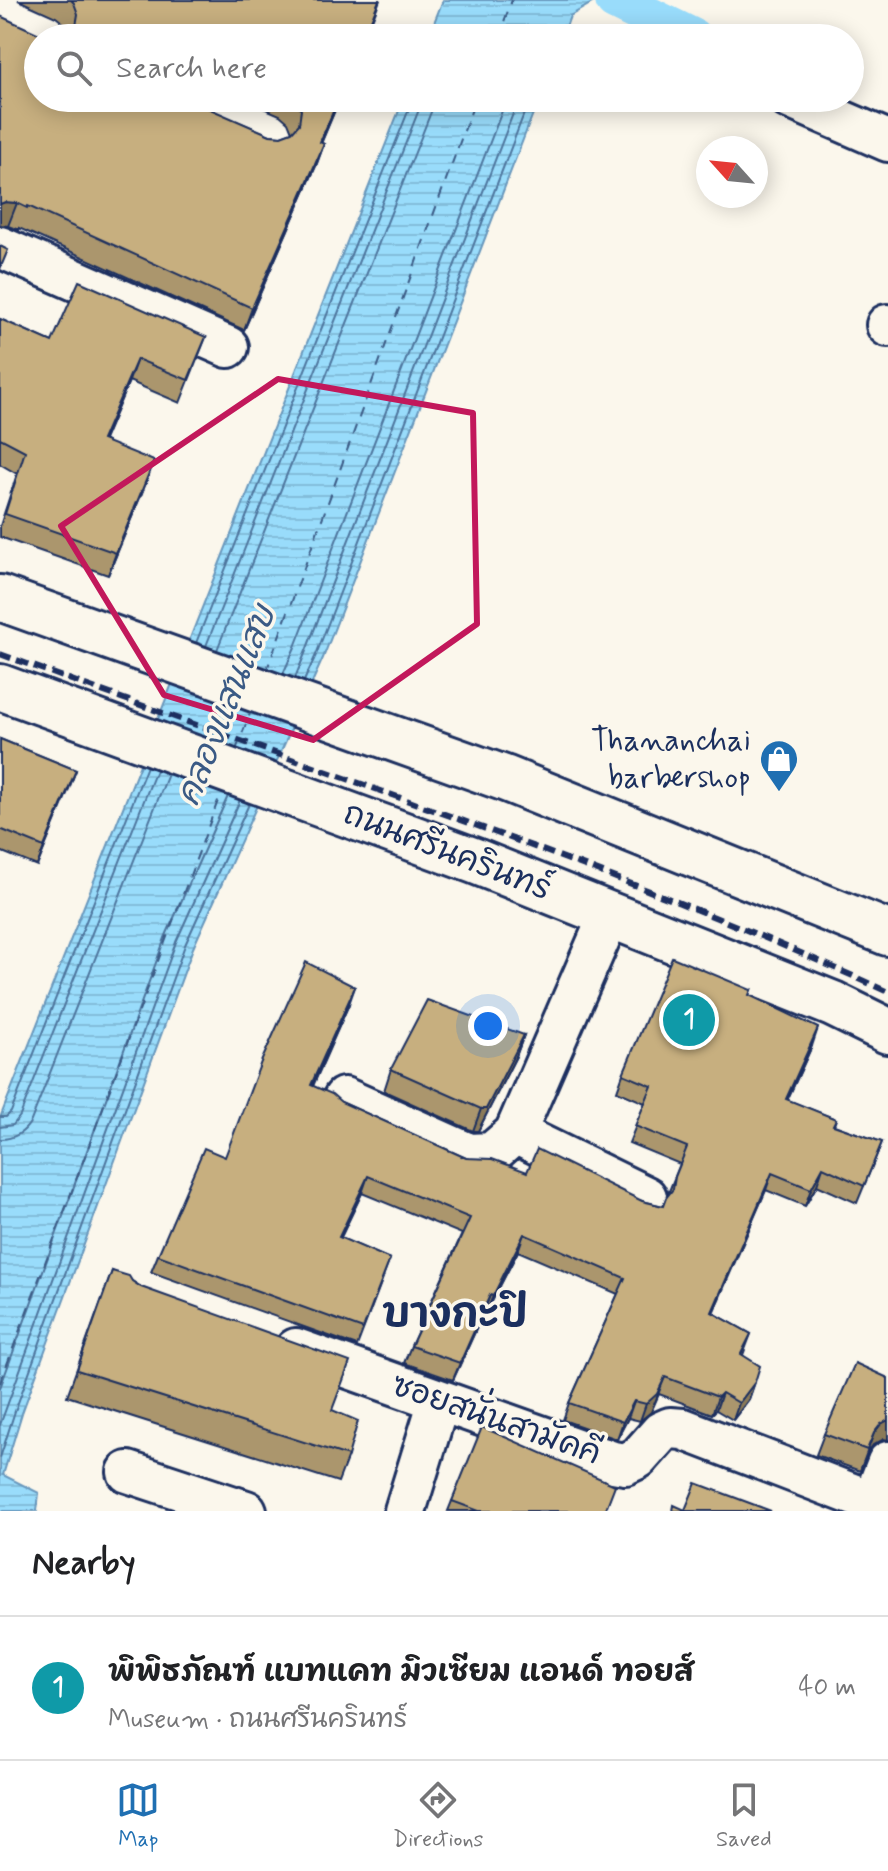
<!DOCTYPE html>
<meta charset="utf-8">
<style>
body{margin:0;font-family:Mynerve,"Playpen Sans Thai",sans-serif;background:#f2f2f2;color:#202124}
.compass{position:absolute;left:696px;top:136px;width:72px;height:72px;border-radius:50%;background:#fff;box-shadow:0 4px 20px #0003;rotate:297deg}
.you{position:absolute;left:488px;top:1026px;width:28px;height:28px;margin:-20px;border:6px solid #fff;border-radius:50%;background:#1a73e8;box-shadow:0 0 0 12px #1a73e833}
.badge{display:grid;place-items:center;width:52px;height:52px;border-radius:50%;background:#1f6fb2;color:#fff;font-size:26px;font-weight:700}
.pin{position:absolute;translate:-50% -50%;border:4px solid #fff;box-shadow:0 2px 8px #0006}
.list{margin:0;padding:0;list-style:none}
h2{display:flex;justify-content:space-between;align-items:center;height:104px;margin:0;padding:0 32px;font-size:34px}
h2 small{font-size:26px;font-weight:400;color:#757577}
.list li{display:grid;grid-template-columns:52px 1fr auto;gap:24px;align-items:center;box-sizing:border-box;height:144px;padding:0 32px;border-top:2px solid #e0e0e0}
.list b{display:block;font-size:30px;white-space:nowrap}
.list p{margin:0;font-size:26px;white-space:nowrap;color:#757577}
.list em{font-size:26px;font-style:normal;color:#757577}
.icon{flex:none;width:44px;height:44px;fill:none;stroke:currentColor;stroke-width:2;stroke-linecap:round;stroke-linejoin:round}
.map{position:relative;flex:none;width:888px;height:1511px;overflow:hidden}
.search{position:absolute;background:#fff;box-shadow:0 4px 20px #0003;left:24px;right:24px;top:24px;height:88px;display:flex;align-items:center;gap:20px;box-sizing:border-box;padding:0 28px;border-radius:44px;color:#757577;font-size:30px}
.sheet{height:248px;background:#fff}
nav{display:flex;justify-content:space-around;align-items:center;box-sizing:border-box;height:112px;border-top:2px solid #e0e0e0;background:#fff;font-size:22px;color:#757577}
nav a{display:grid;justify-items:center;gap:4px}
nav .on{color:#1f6fb2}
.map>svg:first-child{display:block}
</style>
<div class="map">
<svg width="888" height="1511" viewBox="0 0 888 1511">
<defs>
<pattern id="water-rules" width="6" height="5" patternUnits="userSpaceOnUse" patternTransform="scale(2)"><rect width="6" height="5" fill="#99dcfb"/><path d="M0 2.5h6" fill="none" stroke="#83bdda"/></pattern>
</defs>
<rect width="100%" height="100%" fill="#fbf7ec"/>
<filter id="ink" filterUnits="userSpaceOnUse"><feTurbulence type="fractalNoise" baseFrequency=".0125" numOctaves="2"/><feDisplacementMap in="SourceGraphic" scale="16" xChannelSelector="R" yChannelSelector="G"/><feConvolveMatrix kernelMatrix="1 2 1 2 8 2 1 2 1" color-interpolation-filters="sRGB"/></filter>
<g filter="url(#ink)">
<g fill="url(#water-rules)" stroke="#6797bc" stroke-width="2">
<polygon points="443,0 597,0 570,16 562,38 428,38"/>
<polygon points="404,98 539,98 323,658 193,948 22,1413 3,1475 39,1493 37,1511 0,1511 0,1118"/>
</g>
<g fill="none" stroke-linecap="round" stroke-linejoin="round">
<g stroke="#4d749d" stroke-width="2">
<polyline points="196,643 411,104 411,98"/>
<polyline points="206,646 420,107 421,98"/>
<polyline points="217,650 431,112 433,98"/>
<polyline points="283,674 295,647 507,98"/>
<polyline points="295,678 306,651 519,98"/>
<polyline points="304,681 316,655 530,98"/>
<polyline points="0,1117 6,1117 11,1112 147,766"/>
<polyline points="0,1127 13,1125 20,1116 156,770"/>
<path d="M0 1139C14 1139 24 1133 31 1121L168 774"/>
<polyline points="0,1388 165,938 228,796"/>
<polyline points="0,1425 176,942 240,800"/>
<polyline points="0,1458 15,1411 185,945 249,804"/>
</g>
<polyline stroke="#99dcfb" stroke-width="40" points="615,0 692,38"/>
<g stroke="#3a5a85" stroke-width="2" stroke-dasharray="10 8" stroke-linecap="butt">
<polyline points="498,38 512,0"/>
<polyline points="266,672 476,98"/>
<polyline points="236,750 251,711"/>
<polyline points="0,1383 222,790"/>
</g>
<g stroke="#1b2f5e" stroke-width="46">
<g id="minor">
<polyline points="789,98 888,141"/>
<polyline points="0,247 228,347"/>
<polyline points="887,325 888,326"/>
<polyline points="344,1098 469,1154 492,1153 515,1133 610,914"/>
<polyline points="515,1133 646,1197"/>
<polyline points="296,1349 613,1462 625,1464 638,1458 661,1432 670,1428 683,1429 888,1508"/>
<polyline points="128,1472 246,1511"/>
<polyline points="872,1503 888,1462"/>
<polyline points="405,1511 439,1401"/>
</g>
</g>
<g stroke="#1b2f5e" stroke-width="50">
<g id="primary">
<polyline points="0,598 504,778 888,933"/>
<polyline points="0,687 475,861 833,1004 888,1031"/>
</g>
</g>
<use href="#minor" stroke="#fbf7ec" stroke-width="40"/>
<use href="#primary" stroke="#fbf7ec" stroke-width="44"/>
<path stroke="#1b2f5e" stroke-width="6" stroke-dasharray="12 6" stroke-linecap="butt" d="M0 654C123 699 247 743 370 787 545 850 719 914 888 992"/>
</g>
<g fill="#ab966d" stroke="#1b2f5e" stroke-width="2">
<polygon points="18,0 380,0 365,38 58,38 69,34 66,25 56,17"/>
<polygon points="0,16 38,38 270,135 281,136 292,132 288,122 280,115 240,98 340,98 321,143 324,144 316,166 244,330 19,228 19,230 8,226 0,225"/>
<polygon points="0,319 52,342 206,337 180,403 129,381 104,440 146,483 108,575 0,537 0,526 17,474 0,464"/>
<polygon points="0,739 76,770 37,866 0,851"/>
<polygon points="751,990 749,995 812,1046 787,1100 836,1119 834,1125 882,1142 857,1203 817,1185 805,1206 766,1190 713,1313 751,1334 743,1355 755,1382 749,1399 733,1420 716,1410 712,1414 659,1394 651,1412 640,1421 628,1418 617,1439 563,1420 569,1403 618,1294 518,1251 486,1313 484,1312 453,1380 404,1363 411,1346 462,1234 362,1193 340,1238 390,1259 357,1346 151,1272 158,1255 225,1157 349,1004 313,1086 341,1102 466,1158 663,1206 680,1164 629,1143 645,1103 617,1091 623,1074"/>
<polygon points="524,1035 516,1056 478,1131 473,1131 384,1091 391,1069"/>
<polygon points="112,1271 132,1281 332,1410 348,1456 338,1482 67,1396"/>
<polygon points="824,1434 884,1439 873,1445 867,1454 860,1471 816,1455"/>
<polygon points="452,1501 605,1511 448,1511"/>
</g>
<g fill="#8b7a59" stroke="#1b2f5e" stroke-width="2">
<polygon points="339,98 340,98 312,165 320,142"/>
<polygon points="324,144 316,166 244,330 252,308"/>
<polygon points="5,202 17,203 8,226 0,225 0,204"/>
<polygon points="137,359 129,381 94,462 102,440"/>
<polygon points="154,461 146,483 108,575 116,553"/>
<polygon points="76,770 69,789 37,866 44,847"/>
<polygon points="355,987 349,1004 305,1102 311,1085"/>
<polygon points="818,1028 812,1046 780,1116 786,1099"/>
<polygon points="524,1035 516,1056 478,1131 473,1131 481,1109"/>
<polygon points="823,1167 817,1185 805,1206 811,1189"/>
<polygon points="772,1173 766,1190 705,1329 712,1312"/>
<polygon points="368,1176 362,1193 333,1254 339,1237"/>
<polygon points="524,1234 518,1251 486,1313 493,1296"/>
<polygon points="490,1295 484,1312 453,1380 460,1363"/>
<polygon points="665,1377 651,1412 640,1421 646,1404"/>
<polygon points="755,1382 749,1399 733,1420 739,1403"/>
<polygon points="722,1393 716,1410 712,1414 718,1397"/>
<polygon points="634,1401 628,1418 617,1439 623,1422"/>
<polygon points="888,1420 888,1440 884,1439 873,1445 867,1454 860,1471 874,1433 881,1424"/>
</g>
<g fill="#c7af7f" stroke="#1b2f5e" stroke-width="2">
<polygon points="71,0 379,0 364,38 58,38 68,35 76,26 78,14 74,3"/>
<polygon points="0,16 46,37 53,38 38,38 38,98 185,98 270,135 281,136 292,132 299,124 301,110 294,98 339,98 320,142 324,144 252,308 28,206 27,208 17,203 5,202 0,204"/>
<polygon points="0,246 8,250 0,269"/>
<polygon points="79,281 206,337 188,380 137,359 102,440 154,461 116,553 5,514 25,451 0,438 0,319 52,342"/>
<polygon points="0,739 76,770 44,847 0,829"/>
<polygon points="672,957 751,990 749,995 818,1028 786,1099 836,1119 833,1125 882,1142 864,1186 823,1167 811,1189 772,1173 712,1312 751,1334 741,1354 760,1366 755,1382 739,1403 722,1393 718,1397 665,1377 657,1394 646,1404 634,1401 623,1422 569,1403 625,1278 524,1234 493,1296 490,1295 460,1363 411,1346 470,1218 368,1176 339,1237 390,1259 363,1329 158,1255 204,1148 225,1157 261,1062 306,962 355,987 311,1085 332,1094 341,1102 466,1158 492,1159 527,1172 537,1149 642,1201 663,1206 666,1198 673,1189 675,1177 687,1147 635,1126 652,1086 623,1074"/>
<polygon points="427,1000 524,1035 486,1109 481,1109 391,1069"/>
<polygon points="112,1271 129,1276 132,1281 141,1287 350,1362 332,1410 358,1421 348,1456 77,1370"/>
<polygon points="855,1363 888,1378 888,1420 881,1424 874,1433 867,1450 824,1434"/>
<polygon points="482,1427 615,1485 605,1511 479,1511 452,1501"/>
<polygon points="696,1483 771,1511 673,1511 674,1505 685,1510"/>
</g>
</g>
<path fill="none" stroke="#c2185b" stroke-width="6" stroke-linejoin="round" d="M278 379 473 413 477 624 313 740 164 695 61 526Z"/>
<defs>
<g id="shop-pin" transform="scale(2)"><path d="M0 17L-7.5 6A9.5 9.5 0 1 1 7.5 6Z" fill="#1f6fb2" stroke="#fbf7ec"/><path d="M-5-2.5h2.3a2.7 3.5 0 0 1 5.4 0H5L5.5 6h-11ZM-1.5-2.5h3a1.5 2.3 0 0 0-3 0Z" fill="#fff"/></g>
</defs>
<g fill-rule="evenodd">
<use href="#shop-pin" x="779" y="759"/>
</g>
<g text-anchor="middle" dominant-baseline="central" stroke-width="7" stroke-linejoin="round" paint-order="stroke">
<g font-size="32" fill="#1b2f5e" stroke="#fbf7ec" text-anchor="end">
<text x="751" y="741">Thananchai<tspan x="751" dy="37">barbershop</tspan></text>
</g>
<g font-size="32" fill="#1b2f5e" stroke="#fbf7ec">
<text transform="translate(447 852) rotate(21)">ถนนศรีนครินทร์</text>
<text transform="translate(496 1420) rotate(19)">ซอยสนั่นสามัคคี</text>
</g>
<g font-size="34" font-style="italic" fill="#3a5a85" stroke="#fbf7ec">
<text transform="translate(227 706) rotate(-68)">คลองแสนแสบ</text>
</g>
<g font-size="40" font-weight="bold" fill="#1b2f5e" stroke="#fbf7ec">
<text x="455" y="1315">บางกะปิ</text>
</g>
</g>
</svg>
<svg class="compass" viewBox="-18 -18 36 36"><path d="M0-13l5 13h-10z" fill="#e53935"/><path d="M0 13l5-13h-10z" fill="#757577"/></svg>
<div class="you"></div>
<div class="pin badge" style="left:689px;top:1020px;background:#0f9aa8">1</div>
<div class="search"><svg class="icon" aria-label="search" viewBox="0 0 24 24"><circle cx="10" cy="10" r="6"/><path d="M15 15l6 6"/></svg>Search here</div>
</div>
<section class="sheet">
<h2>Nearby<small></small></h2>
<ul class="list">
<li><span class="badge" style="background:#0f9aa8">1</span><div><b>พิพิธภัณฑ์ แบทแคท มิวเซียม แอนด์ ทอยส์</b><p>Museum · ถนนศรีนครินทร์</p></div><em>40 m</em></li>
</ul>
</section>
<nav>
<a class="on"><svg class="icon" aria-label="map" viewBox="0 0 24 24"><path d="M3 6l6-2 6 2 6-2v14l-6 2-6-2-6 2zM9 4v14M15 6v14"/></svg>Map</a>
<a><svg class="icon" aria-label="directions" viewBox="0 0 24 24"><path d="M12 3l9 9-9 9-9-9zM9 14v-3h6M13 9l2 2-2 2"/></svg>Directions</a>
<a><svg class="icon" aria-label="saved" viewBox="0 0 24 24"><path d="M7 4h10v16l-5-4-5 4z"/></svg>Saved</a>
</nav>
